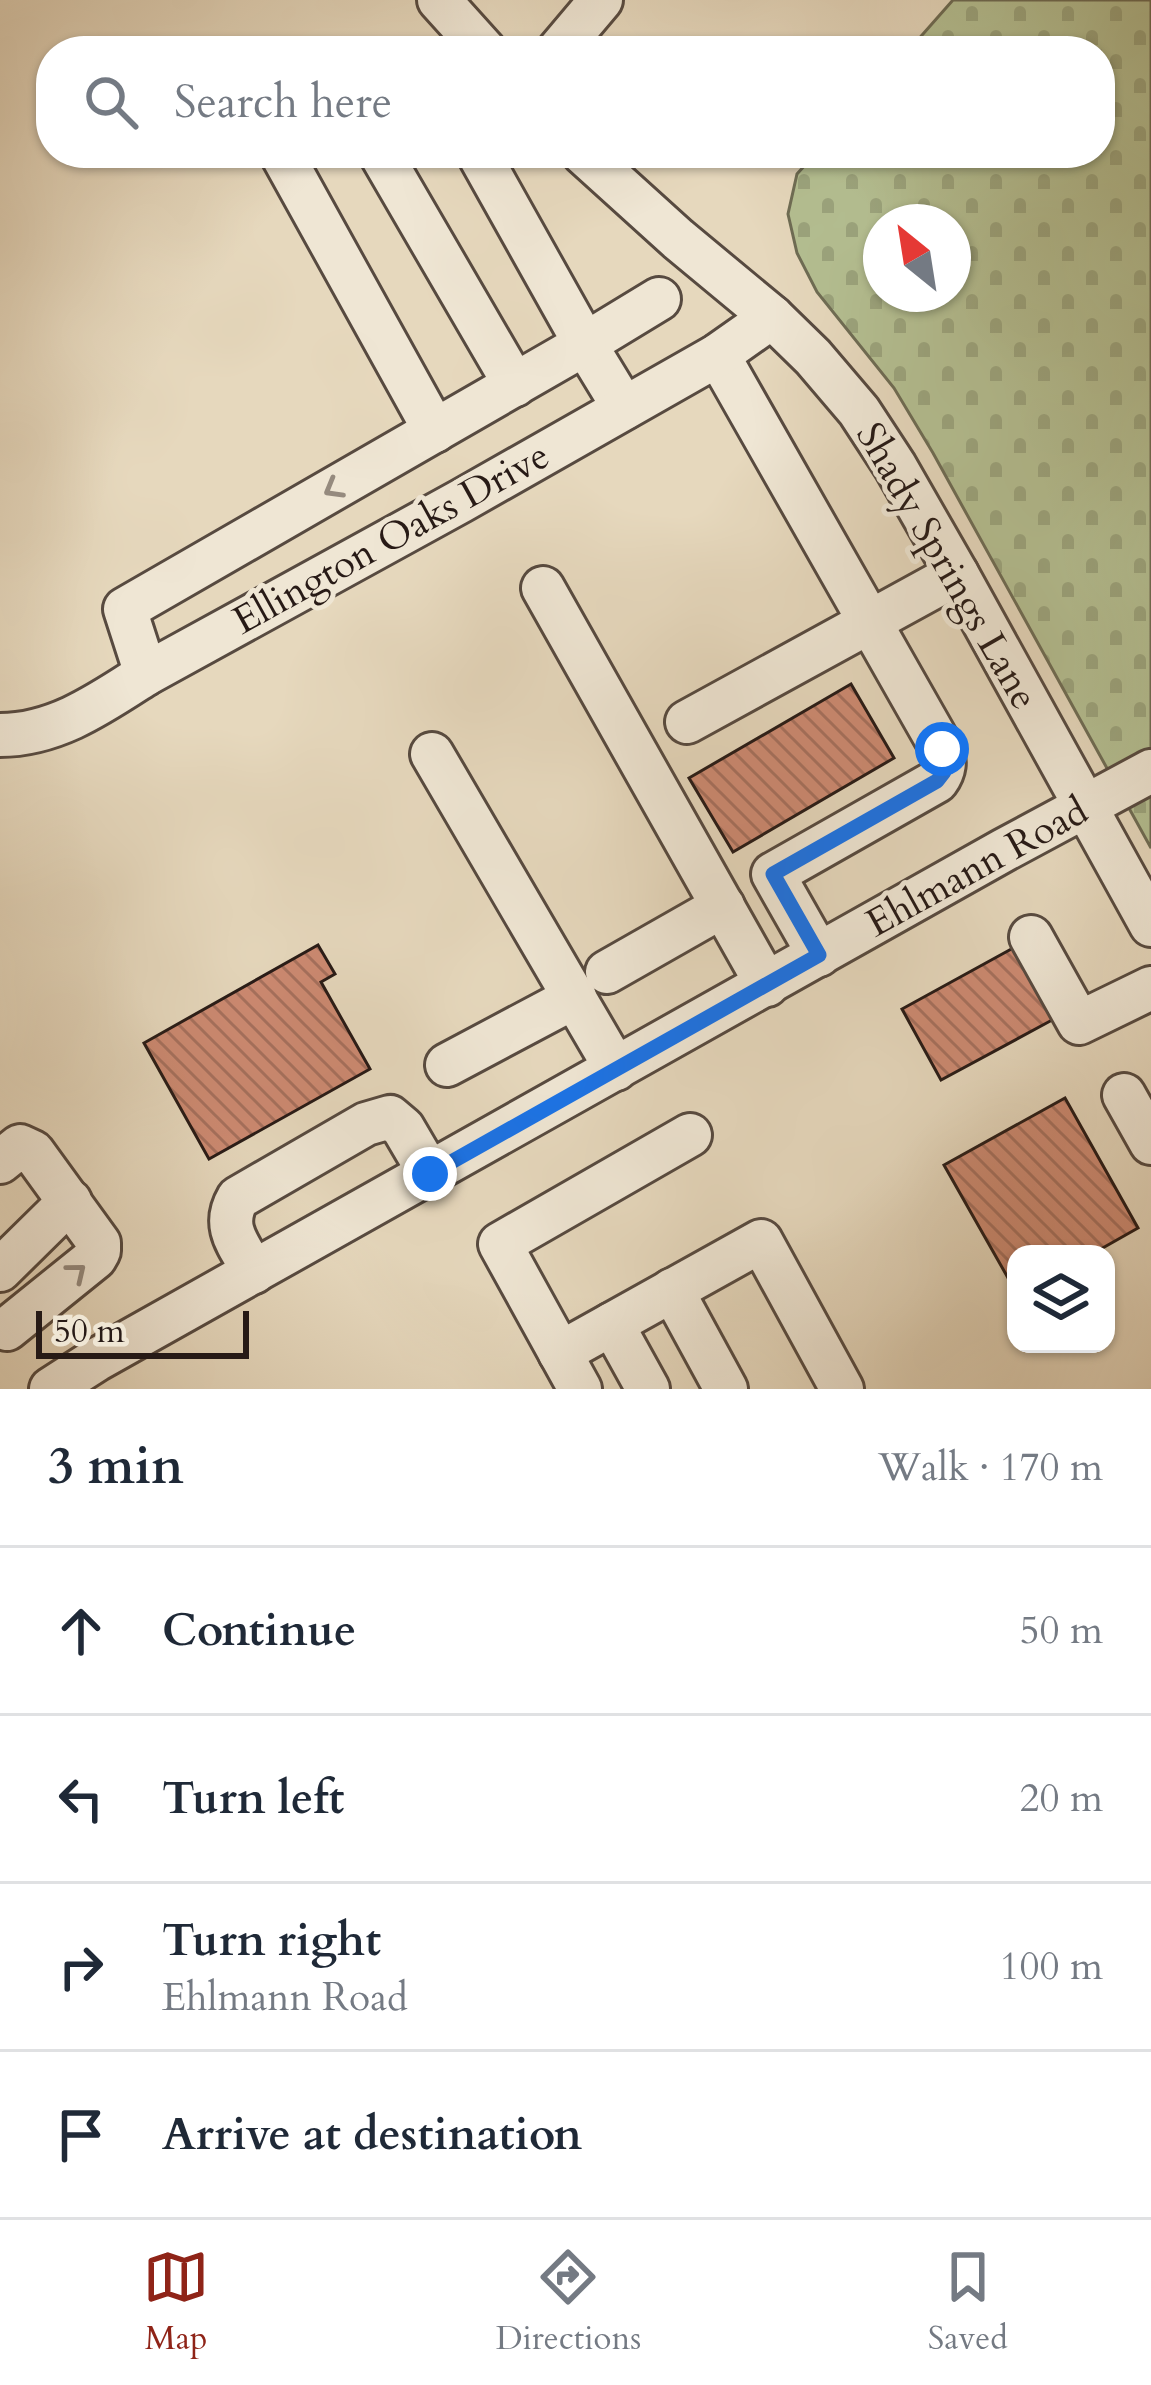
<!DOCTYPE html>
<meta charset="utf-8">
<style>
body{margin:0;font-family:Cardo,serif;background:#f2f2f3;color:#1f2937}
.controls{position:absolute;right:36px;bottom:36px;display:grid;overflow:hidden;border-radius:24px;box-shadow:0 3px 9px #0004}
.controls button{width:108px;height:108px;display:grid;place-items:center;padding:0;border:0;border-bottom:3px solid #e0e1e3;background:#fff;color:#1f2937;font:60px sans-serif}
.compass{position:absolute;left:863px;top:204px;width:108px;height:108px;border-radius:50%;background:#fff;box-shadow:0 3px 9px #0004;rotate:330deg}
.scale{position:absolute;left:36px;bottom:30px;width:213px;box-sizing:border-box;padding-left:12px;border:6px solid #271a16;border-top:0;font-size:33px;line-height:42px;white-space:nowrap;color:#271a16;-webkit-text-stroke:9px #efe6d4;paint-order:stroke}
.stop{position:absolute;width:36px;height:36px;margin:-27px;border:9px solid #1a73e8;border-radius:50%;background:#fff}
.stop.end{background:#1a73e8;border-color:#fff;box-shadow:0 3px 12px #0008}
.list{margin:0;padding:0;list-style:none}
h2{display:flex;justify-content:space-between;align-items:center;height:156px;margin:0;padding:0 48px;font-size:51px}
h2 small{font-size:39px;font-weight:400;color:#747a83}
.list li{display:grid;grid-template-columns:78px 1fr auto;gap:36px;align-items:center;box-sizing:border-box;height:168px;padding:0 48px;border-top:3px solid #e0e1e3}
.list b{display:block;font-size:45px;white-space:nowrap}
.list p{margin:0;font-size:39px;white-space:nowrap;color:#747a83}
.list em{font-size:39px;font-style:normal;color:#747a83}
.icon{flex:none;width:66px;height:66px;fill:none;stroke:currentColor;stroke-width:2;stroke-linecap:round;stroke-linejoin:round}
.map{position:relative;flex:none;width:1151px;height:1389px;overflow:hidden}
.search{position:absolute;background:#fff;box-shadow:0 3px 9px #0004;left:36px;right:36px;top:36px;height:132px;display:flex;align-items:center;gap:30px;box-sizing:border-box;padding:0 42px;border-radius:48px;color:#747a83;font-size:45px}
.sheet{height:828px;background:#fff}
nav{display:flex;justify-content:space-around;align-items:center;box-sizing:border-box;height:168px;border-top:3px solid #e0e1e3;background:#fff;font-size:33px;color:#747a83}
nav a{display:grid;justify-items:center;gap:6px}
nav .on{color:#8f2418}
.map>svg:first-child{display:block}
</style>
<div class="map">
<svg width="1151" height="1389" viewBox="0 0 1151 1389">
<defs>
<pattern id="cemetery-stones" width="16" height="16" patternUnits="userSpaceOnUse" patternTransform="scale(3)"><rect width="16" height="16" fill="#b4bf92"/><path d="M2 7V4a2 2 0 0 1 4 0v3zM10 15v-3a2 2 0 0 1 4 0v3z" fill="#9ba47d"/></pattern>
<pattern id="building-back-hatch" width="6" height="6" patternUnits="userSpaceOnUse" patternTransform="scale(3)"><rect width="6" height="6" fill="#cd8a72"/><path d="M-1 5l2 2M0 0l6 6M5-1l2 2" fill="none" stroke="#a6705d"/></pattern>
</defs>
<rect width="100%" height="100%" fill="#e6d8bd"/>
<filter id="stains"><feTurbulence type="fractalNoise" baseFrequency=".00167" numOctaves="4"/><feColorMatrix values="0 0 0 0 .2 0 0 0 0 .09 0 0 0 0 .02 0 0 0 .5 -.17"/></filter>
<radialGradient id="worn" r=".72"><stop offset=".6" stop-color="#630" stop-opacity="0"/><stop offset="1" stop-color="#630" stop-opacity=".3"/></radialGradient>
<path fill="url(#cemetery-stones)" stroke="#6e6c54" stroke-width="3" fill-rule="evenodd" d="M953 0H1151V848L933 453 894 388 817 292 797 253 788 214 797 174 816 153H1100V51H908ZM881 222H953V294H881Z"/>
<g fill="url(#building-back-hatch)" stroke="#271a16" stroke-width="3">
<polygon points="851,684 894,758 733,852 689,778"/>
<polygon points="318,945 335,974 321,982 370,1069 209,1159 144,1043"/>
<polygon points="1015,947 1054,1019 941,1080 902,1009"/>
<polygon points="1065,1098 1138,1228 1092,1254 1016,1254 1016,1292 944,1165"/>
</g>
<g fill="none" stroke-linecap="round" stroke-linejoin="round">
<g stroke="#574a40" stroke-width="48">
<g id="minor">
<polyline points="439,0 485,51"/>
<polyline points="558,51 601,0"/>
<polyline points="281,153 435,431"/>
<polyline points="380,153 515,385"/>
<polyline points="583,153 678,239 772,317 813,357 859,411 895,466 957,574 1151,925"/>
<path d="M718 355 942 749C945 762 945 770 937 781L773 874 819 955"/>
<polyline points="624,408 585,344 659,299"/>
<polyline points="543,588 767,985"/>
<polyline points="146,674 125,609 585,344 478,153"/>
<polyline points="687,722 957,574"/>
<path d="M0 735C56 735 101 703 146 674L461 501 718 355 772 317"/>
<polyline points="432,754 616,1069"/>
<polyline points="1031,937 1079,1023 1151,988"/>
<polyline points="607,972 723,906"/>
<polyline points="447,1065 575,997"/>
<polyline points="1124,1095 1151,1143"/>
<polyline points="0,1162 20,1146 33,1152 99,1243 99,1251 95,1258 7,1329"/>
<polyline points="0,1270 70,1201"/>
<path d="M254 1272C239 1245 221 1227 238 1198L366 1124 390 1117 403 1128 430 1174"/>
<polyline points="672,1290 726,1389"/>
<polyline points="612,1324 648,1389"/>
<polyline points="560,1353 761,1241 842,1389"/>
<polyline points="51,1389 96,1360 1004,850 1151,771"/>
<polyline points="580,1389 500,1244 690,1135"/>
</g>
</g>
<use href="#minor" stroke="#efe6d4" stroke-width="42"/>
</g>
<defs><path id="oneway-chevron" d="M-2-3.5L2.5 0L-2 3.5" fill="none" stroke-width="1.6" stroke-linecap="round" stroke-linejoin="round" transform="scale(3)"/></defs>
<g stroke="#958a7e">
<use href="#oneway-chevron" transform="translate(333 489) rotate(150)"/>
<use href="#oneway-chevron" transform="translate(77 1272) rotate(-39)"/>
</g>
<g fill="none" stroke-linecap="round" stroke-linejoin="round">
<polyline stroke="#1a73e8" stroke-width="15" points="430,1174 819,955 773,874 937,781 944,772 942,749"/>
</g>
<g text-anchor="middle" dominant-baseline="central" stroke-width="10" stroke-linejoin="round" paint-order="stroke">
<g font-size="39" fill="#271a16" stroke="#efe6d4">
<text transform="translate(391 538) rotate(-29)">Ellington Oaks Drive</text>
<text transform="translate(947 566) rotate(60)">Shady Springs Lane</text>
<text transform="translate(977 867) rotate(-29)">Ehlmann Road</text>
</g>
</g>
<rect width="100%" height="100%" filter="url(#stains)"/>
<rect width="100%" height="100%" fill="url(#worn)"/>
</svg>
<div class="controls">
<button><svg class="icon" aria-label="layers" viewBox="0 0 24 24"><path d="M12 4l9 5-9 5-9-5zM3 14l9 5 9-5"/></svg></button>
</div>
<svg class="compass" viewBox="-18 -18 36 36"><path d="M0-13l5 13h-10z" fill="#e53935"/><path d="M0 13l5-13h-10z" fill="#747a83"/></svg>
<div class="scale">50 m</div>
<div class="stop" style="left:942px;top:749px"></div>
<div class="stop end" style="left:430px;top:1174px"></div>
<div class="search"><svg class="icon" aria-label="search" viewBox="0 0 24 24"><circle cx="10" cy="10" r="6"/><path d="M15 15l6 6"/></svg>Search here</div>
</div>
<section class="sheet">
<h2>3 min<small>Walk · 170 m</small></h2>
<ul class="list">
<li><svg class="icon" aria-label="ahead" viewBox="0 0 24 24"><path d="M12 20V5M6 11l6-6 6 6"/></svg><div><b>Continue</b></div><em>50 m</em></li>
<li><svg class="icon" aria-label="left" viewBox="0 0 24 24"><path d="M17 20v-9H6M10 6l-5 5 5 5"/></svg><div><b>Turn left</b></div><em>20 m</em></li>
<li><svg class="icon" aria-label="right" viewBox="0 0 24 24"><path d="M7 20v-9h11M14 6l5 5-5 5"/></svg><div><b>Turn right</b><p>Ehlmann Road</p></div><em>100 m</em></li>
<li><svg class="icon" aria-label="arrive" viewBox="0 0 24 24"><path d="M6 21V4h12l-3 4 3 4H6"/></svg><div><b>Arrive at destination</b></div></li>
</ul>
</section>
<nav>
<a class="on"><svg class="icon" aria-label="map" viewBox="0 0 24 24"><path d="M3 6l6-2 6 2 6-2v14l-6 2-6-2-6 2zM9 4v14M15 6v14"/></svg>Map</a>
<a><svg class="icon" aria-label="directions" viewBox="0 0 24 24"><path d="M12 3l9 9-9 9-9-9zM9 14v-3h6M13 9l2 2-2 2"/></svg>Directions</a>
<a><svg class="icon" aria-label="saved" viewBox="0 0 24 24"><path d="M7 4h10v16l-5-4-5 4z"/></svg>Saved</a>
</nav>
